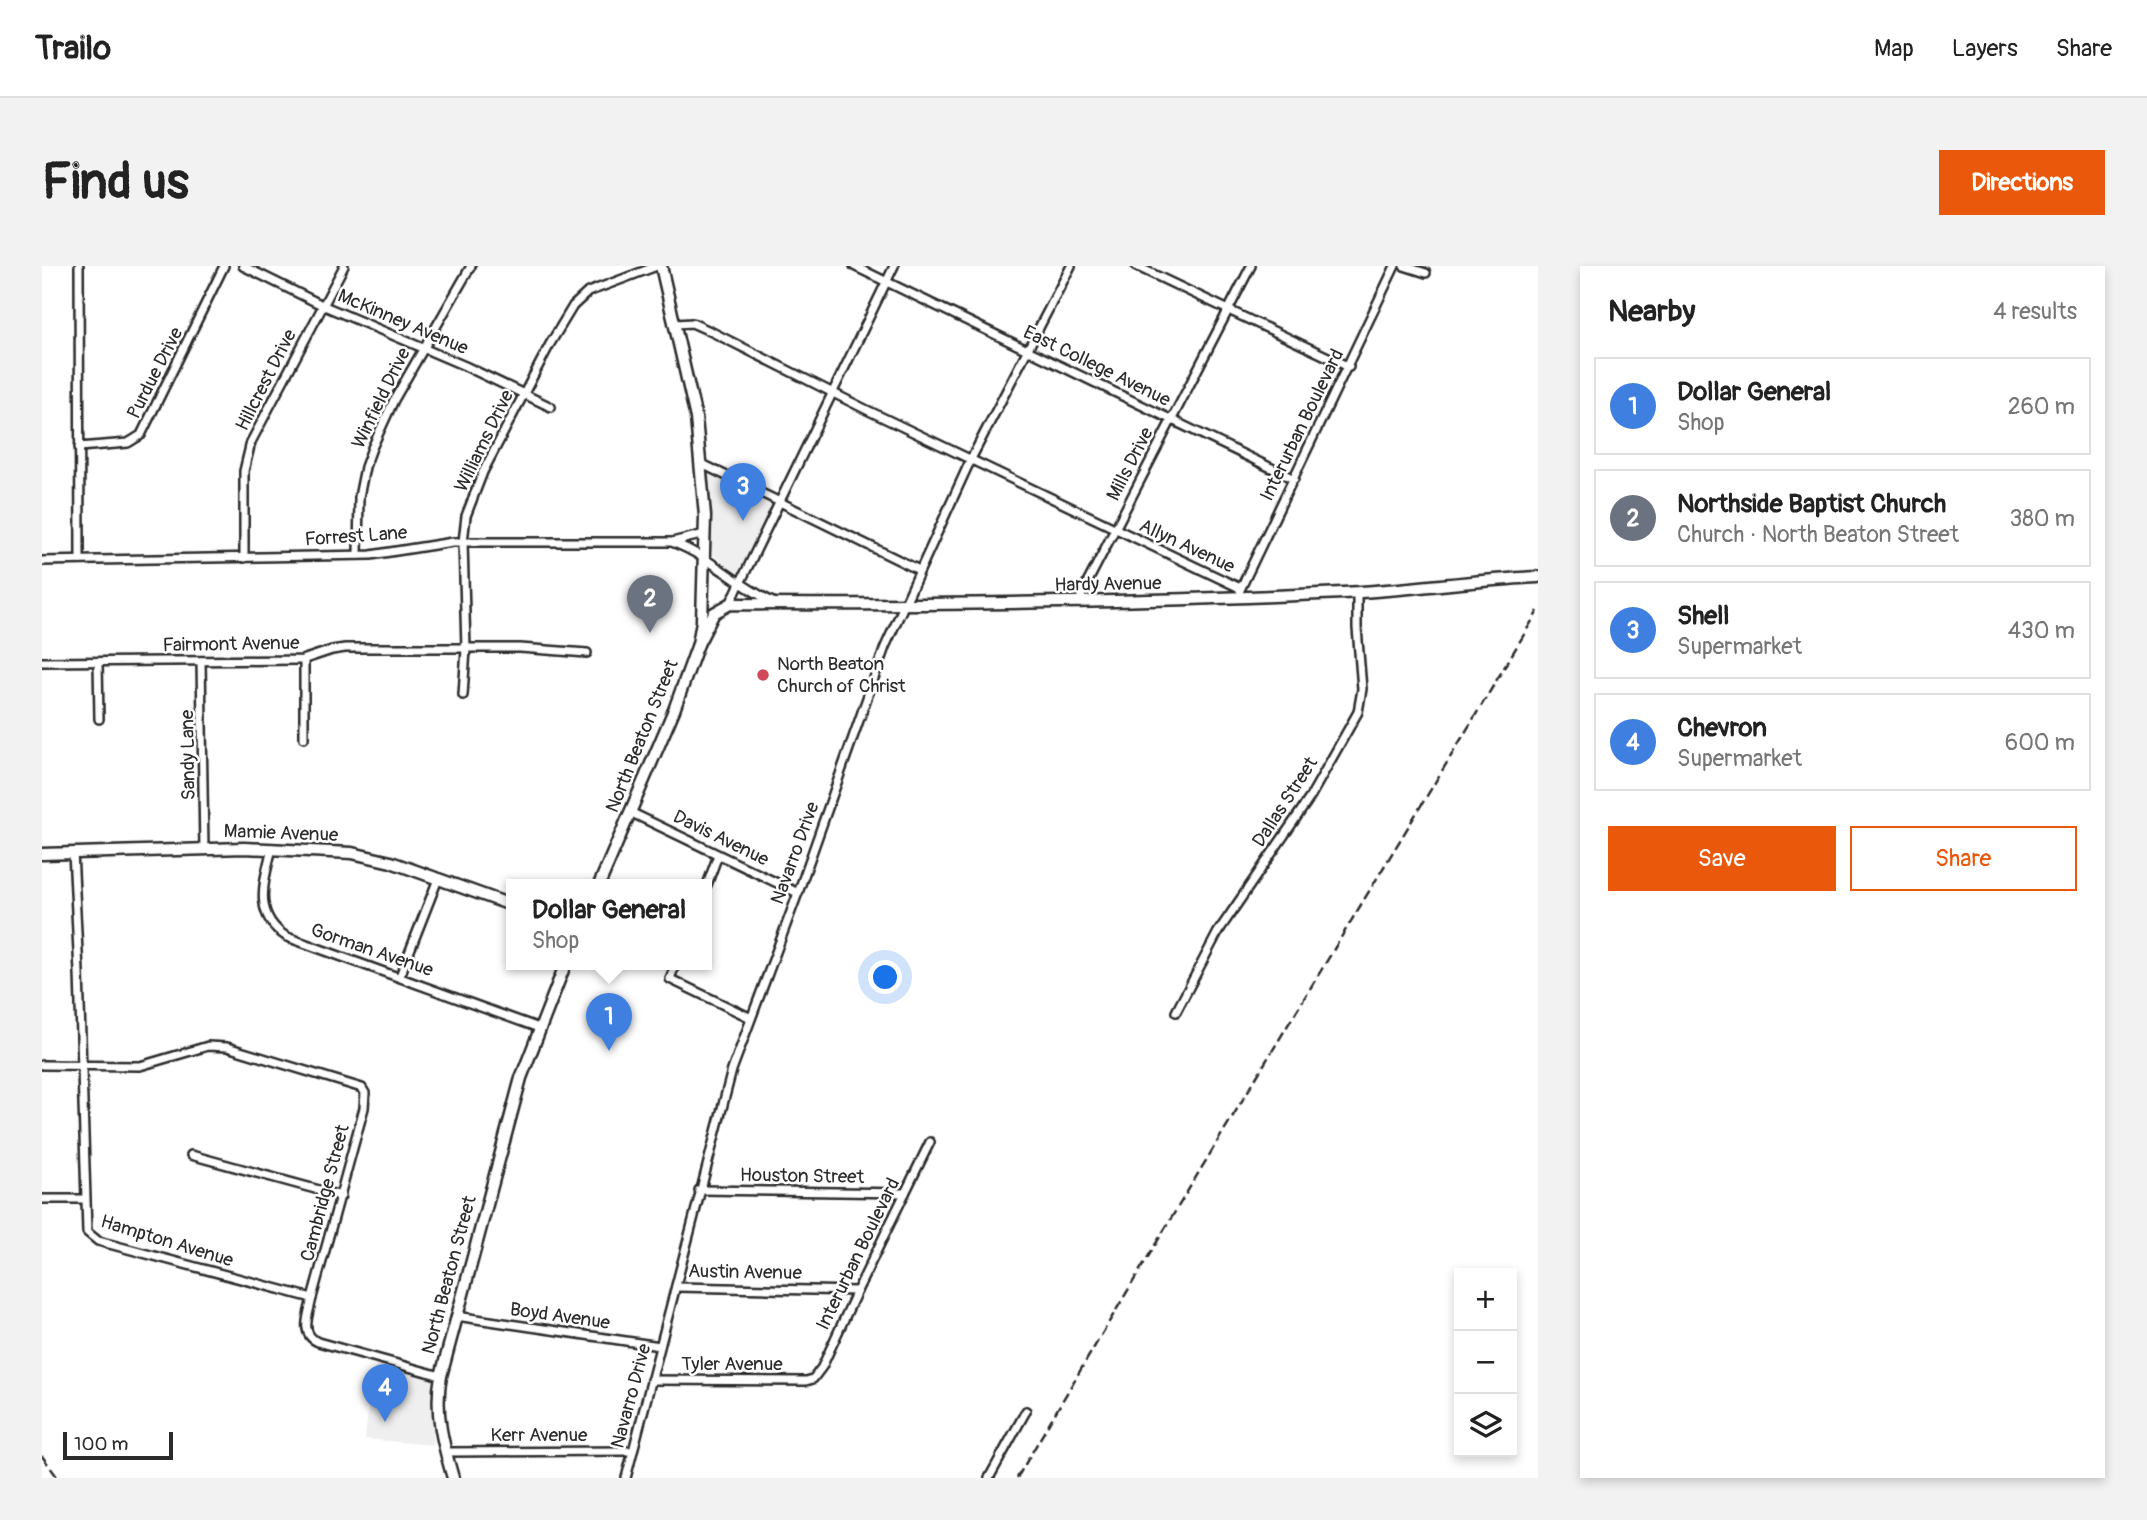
<!DOCTYPE html>
<meta charset="utf-8">
<style>
body{margin:0;font-family:Pangolin,sans-serif;background:#f2f2f2;color:#222}
.controls{position:absolute;right:21px;bottom:21px;display:grid;overflow:hidden;border-radius:0px;box-shadow:0 4px 10px #0003}
.controls button{width:63px;height:63px;display:grid;place-items:center;padding:0;border:0;border-bottom:2px solid #e0e0e0;background:#fff;color:#222;font:35px sans-serif}
.scale{position:absolute;left:21px;bottom:18px;width:110px;box-sizing:border-box;padding-left:7px;border:4px solid #2b2b2b;border-top:0;font-size:19px;line-height:24px;white-space:nowrap;color:#2b2b2b;-webkit-text-stroke:5px #fff;paint-order:stroke}
.you{position:absolute;left:844px;top:712px;width:24px;height:24px;margin:-18px;border:5px solid #fff;border-radius:50%;background:#1a73e8;box-shadow:0 0 0 10px #1a73e833}
.badge{display:grid;place-items:center;width:46px;height:46px;border-radius:50%;background:#ea580c;color:#fff;font-size:23px;font-weight:700}
.pin{position:absolute;translate:-50% -58px;filter:drop-shadow(0 2px 4px #0008)}
.pin::after{content:'';position:absolute;top:37px;width:24px;height:21px;background:inherit;clip-path:polygon(0 0,100% 0,50% 100%)}
.popup{position:absolute;left:464px;top:613px;width:206px;height:91px;box-sizing:border-box;display:grid;place-content:center;border-radius:0px;background:#fff;filter:drop-shadow(0 2px 5px #0005);font-size:23px;white-space:nowrap;color:#767676}
.popup b{font-size:26px;color:#222}
.popup::after{content:'';position:absolute;left:50%;top:100%;margin-left:-14px;border:14px solid transparent;border-top-color:#fff}
.list{margin:0;padding:0;list-style:none}
h2{display:flex;justify-content:space-between;align-items:center;height:91px;margin:0;padding:0 28px;font-size:30px}
h2 small{font-size:23px;font-weight:400;color:#767676}
.list li{display:grid;grid-template-columns:46px 1fr auto;gap:21px;align-items:center;box-sizing:border-box;height:98px;margin:0 14px 14px;padding:0 14px;border:2px solid #e0e0e0;border-radius:0px}
.list b{display:block;font-size:26px;white-space:nowrap}
.list p{margin:0;font-size:23px;white-space:nowrap;color:#767676}
.list em{font-size:23px;font-style:normal;color:#767676}
.actions{display:flex;gap:14px;padding:21px 28px}
.actions a{flex:1;padding:16px 0;border:2px solid #ea580c;border-radius:0px;text-align:center;font-size:24px;color:#ea580c}
.actions .main{background:#ea580c;color:#fff}
.icon{flex:none;width:38px;height:38px;fill:none;stroke:currentColor;stroke-width:2;stroke-linecap:round;stroke-linejoin:round}
.map{position:relative;flex:none;width:1496px;height:1212px;overflow:hidden;border-radius:0px}
header{display:flex;align-items:center;gap:42px;box-sizing:border-box;height:98px;padding:0 35px;background:#fff;border-bottom:2px solid #e0e0e0}
header strong{font-size:33px}
nav{display:flex;gap:38px;margin-inline-start:auto;font-size:24px}
.intro{display:flex;align-items:center;justify-content:space-between;box-sizing:border-box;height:168px;padding:0 42px}
h1{margin:0;font-size:49px}
.button{padding:18px 32px;border-radius:0px;background:#ea580c;color:#fff;font-size:24px;font-weight:700}
main{display:flex;gap:42px;padding:0 42px}
aside{flex:1;background:#fff;border-radius:0px;box-shadow:0 4px 10px #0003}
.map>svg:first-child{display:block}
</style>
<header>
<strong>Trailo</strong>
<nav><a>Map</a><a>Layers</a><a>Share</a></nav>
</header>
<div class="intro"><h1>Find us</h1><a class="button">Directions</a></div>
<main>
<div class="map">
<svg width="1496" height="1212" viewBox="0 0 1496 1212">
<rect width="100%" height="100%" fill="#fff"/>
<filter id="ink" filterUnits="userSpaceOnUse"><feTurbulence type="fractalNoise" baseFrequency=".0143" numOctaves="2"/><feDisplacementMap in="SourceGraphic" scale="14" xChannelSelector="R" yChannelSelector="G"/><feConvolveMatrix kernelMatrix="1 2 1 2 8 2 1 2 1" color-interpolation-filters="sRGB"/></filter>
<g filter="url(#ink)">
<g fill="#efefef">
<polygon points="663,204 732,235 696,308 670,288"/>
<polygon points="334,1098 390,1112 389,1145 392,1179 323,1173 327,1135"/>
</g>
<g fill="none" stroke-linecap="round" stroke-linejoin="round">
<g stroke="#2b2b2b" stroke-width="12">
<g id="street">
<polyline points="37,0 38,294"/>
<polyline points="201,0 280,39 423,100 509,141"/>
<polyline points="812,0 1252,213"/>
<polyline points="1094,0 1307,101"/>
<polyline points="1362,0 1384,7"/>
<polyline points="634,58 650,57 670,66 825,144 1198,322"/>
<polyline points="37,181 86,177 99,169 182,0"/>
<polyline points="658,197 877,304"/>
<path d="M632 277C669 291 697 321 733 337"/>
<polyline points="316,289 317,231 323,201 330,182 352,134 429,0"/>
<polyline points="202,292 202,205 209,176 302,0"/>
<polyline points="0,295 329,289 411,276 630,276 663,268"/>
<polyline points="1198,324 1353,0"/>
<polyline points="1038,337 1040,327 1209,0"/>
<polyline points="688,338 852,0"/>
<polyline points="262,394 262,472"/>
<polyline points="159,395 162,583"/>
<polyline points="0,396 260,394 290,384 303,382 478,382 545,387"/>
<polyline points="56,396 57,453"/>
<polyline points="421,429 424,383 421,276 424,250 441,206 508,78 531,40 546,26 615,0"/>
<polyline points="588,546 756,627"/>
<path d="M230 582C222 616 210 649 245 671L497 762"/>
<polyline points="31,586 37,706 45,966 56,975 270,1032"/>
<polyline points="665,619 676,589"/>
<polyline points="633,699 628,713 709,752"/>
<polyline points="358,710 396,613"/>
<polyline points="1134,746 1176,666 1267,533 1316,446 1320,423 1315,362 1315,326"/>
<path d="M0 799 98 800 166 780 185 781 320 822 323 827 322 842 270 1032C267 1048 257 1068 276 1076L399 1110"/>
<polyline points="149,889 299,930"/>
<polyline points="657,924 863,927"/>
<polyline points="0,933 43,933"/>
<polyline points="634,1021 815,1025"/>
<polyline points="414,1050 618,1080"/>
<polyline points="609,1114 764,1115 771,1113 780,1101 815,1025 888,876"/>
<polyline points="404,1186 591,1185"/>
<polyline points="584,1212 690,804 756,627 843,381 929,193 1029,0"/>
<polyline points="947,1212 984,1145"/>
</g>
</g>
<g stroke="#2b2b2b" stroke-width="15">
<g id="secondary">
<path d="M656 378 672 347 688 338C892 339 1097 337 1301 327 1366 324 1431 314 1496 311"/>
<polyline points="0,588 202,582 310,587 349,596 469,639"/>
<polyline points="557,619 632,444 656,378 660,355 663,250 654,152 619,0"/>
<path d="M411 1212C401 1178 392 1145 399 1110L479 812 523 699"/>
</g>
</g>
<use href="#street" stroke="#fff" stroke-width="7"/>
<use href="#secondary" stroke="#fff" stroke-width="10"/>
<g stroke="#2b2b2b" stroke-width="2.5" stroke-dasharray="10 5" stroke-linecap="butt">
<polyline points="0,1190 16,1212"/>
<path d="M975 1212C1145 921 1323 635 1496 345"/>
</g>
</g>
</g>
<circle fill="#d1495b" stroke="#fff" stroke-width="2.5" cx="721" cy="409" r="7"/>
<g text-anchor="middle" dominant-baseline="central" stroke-width="5" stroke-linejoin="round" paint-order="stroke">
<g font-size="19" fill="#2b2b2b" stroke="#fff">
<text transform="translate(361 56) rotate(23)">McKinney Avenue</text>
<text transform="translate(1055 100) rotate(26)">East College Avenue</text>
<text transform="translate(113 107) rotate(-63)">Purdue Drive</text>
<text transform="translate(224 114) rotate(-63)">Hillcrest Drive</text>
<text transform="translate(339 132) rotate(-64)">Winfield Drive</text>
<text transform="translate(1260 159) rotate(-64)">Interurban Boulevard</text>
<text transform="translate(442 175) rotate(-64)">Williams Drive</text>
<text transform="translate(1088 198) rotate(-63)">Mills Drive</text>
<text transform="translate(314 270) rotate(-4)">Forrest Lane</text>
<text transform="translate(1145 280) rotate(25)">Allyn Avenue</text>
<text transform="translate(1066 318) rotate(-1)">Hardy Avenue</text>
<text transform="translate(189 378) rotate(-1)">Fairmont Avenue</text>
<text transform="translate(600 470) rotate(-68)">North Beaton Street</text>
<text transform="translate(146 489) rotate(-91)">Sandy Lane</text>
<text transform="translate(1243 536) rotate(-57)">Dallas Street</text>
<text transform="translate(239 567) rotate(2)">Mamie Avenue</text>
<text transform="translate(679 572) rotate(26)">Davis Avenue</text>
<text transform="translate(753 587) rotate(-70)">Navarro Drive</text>
<text transform="translate(330 684) rotate(19)">Gorman Avenue</text>
<text transform="translate(760 910) rotate(1)">Houston Street</text>
<text transform="translate(283 927) rotate(-75)">Cambridge Street</text>
<text transform="translate(125 975) rotate(17)">Hampton Avenue</text>
<text transform="translate(816 988) rotate(-64)">Interurban Boulevard</text>
<text transform="translate(703 1006) rotate(1)">Austin Avenue</text>
<text transform="translate(407 1009) rotate(-75)">North Beaton Street</text>
<text transform="translate(518 1050) rotate(8)">Boyd Avenue</text>
<text x="690" y="1098">Tyler Avenue</text>
<text transform="translate(589 1130) rotate(-75)">Navarro Drive</text>
<text x="497" y="1169">Kerr Avenue</text>
</g>
<g font-size="19" fill="#2b2b2b" stroke="#fff" text-anchor="start">
<text x="735" y="398">North Beaton<tspan x="735" dy="22">Church of Christ</tspan></text>
</g>
</g>
</svg>
<div class="controls">
<button>+</button>
<button>−</button>
<button><svg class="icon" aria-label="layers" viewBox="0 0 24 24"><path d="M12 4l9 5-9 5-9-5zM3 14l9 5 9-5"/></svg></button>
</div>
<div class="scale">100 m</div>
<div class="you"></div>
<div class="pin badge" style="left:567px;top:785px;background:#3f7fe0">1</div>
<div class="popup"><b>Dollar General</b>Shop</div>
<div class="pin badge" style="left:608px;top:367px;background:#6b7280">2</div>
<div class="pin badge" style="left:701px;top:255px;background:#3f7fe0">3</div>
<div class="pin badge" style="left:343px;top:1156px;background:#3f7fe0">4</div>
</div>
<aside>
<h2>Nearby<small>4 results</small></h2>
<ul class="list">
<li><span class="badge" style="background:#3f7fe0">1</span><div><b>Dollar General</b><p>Shop</p></div><em>260 m</em></li>
<li><span class="badge" style="background:#6b7280">2</span><div><b>Northside Baptist Church</b><p>Church · North Beaton Street</p></div><em>380 m</em></li>
<li><span class="badge" style="background:#3f7fe0">3</span><div><b>Shell</b><p>Supermarket</p></div><em>430 m</em></li>
<li><span class="badge" style="background:#3f7fe0">4</span><div><b>Chevron</b><p>Supermarket</p></div><em>600 m</em></li>
</ul>
<div class="actions"><a class="main">Save</a><a>Share</a></div>
</aside>
</main>
